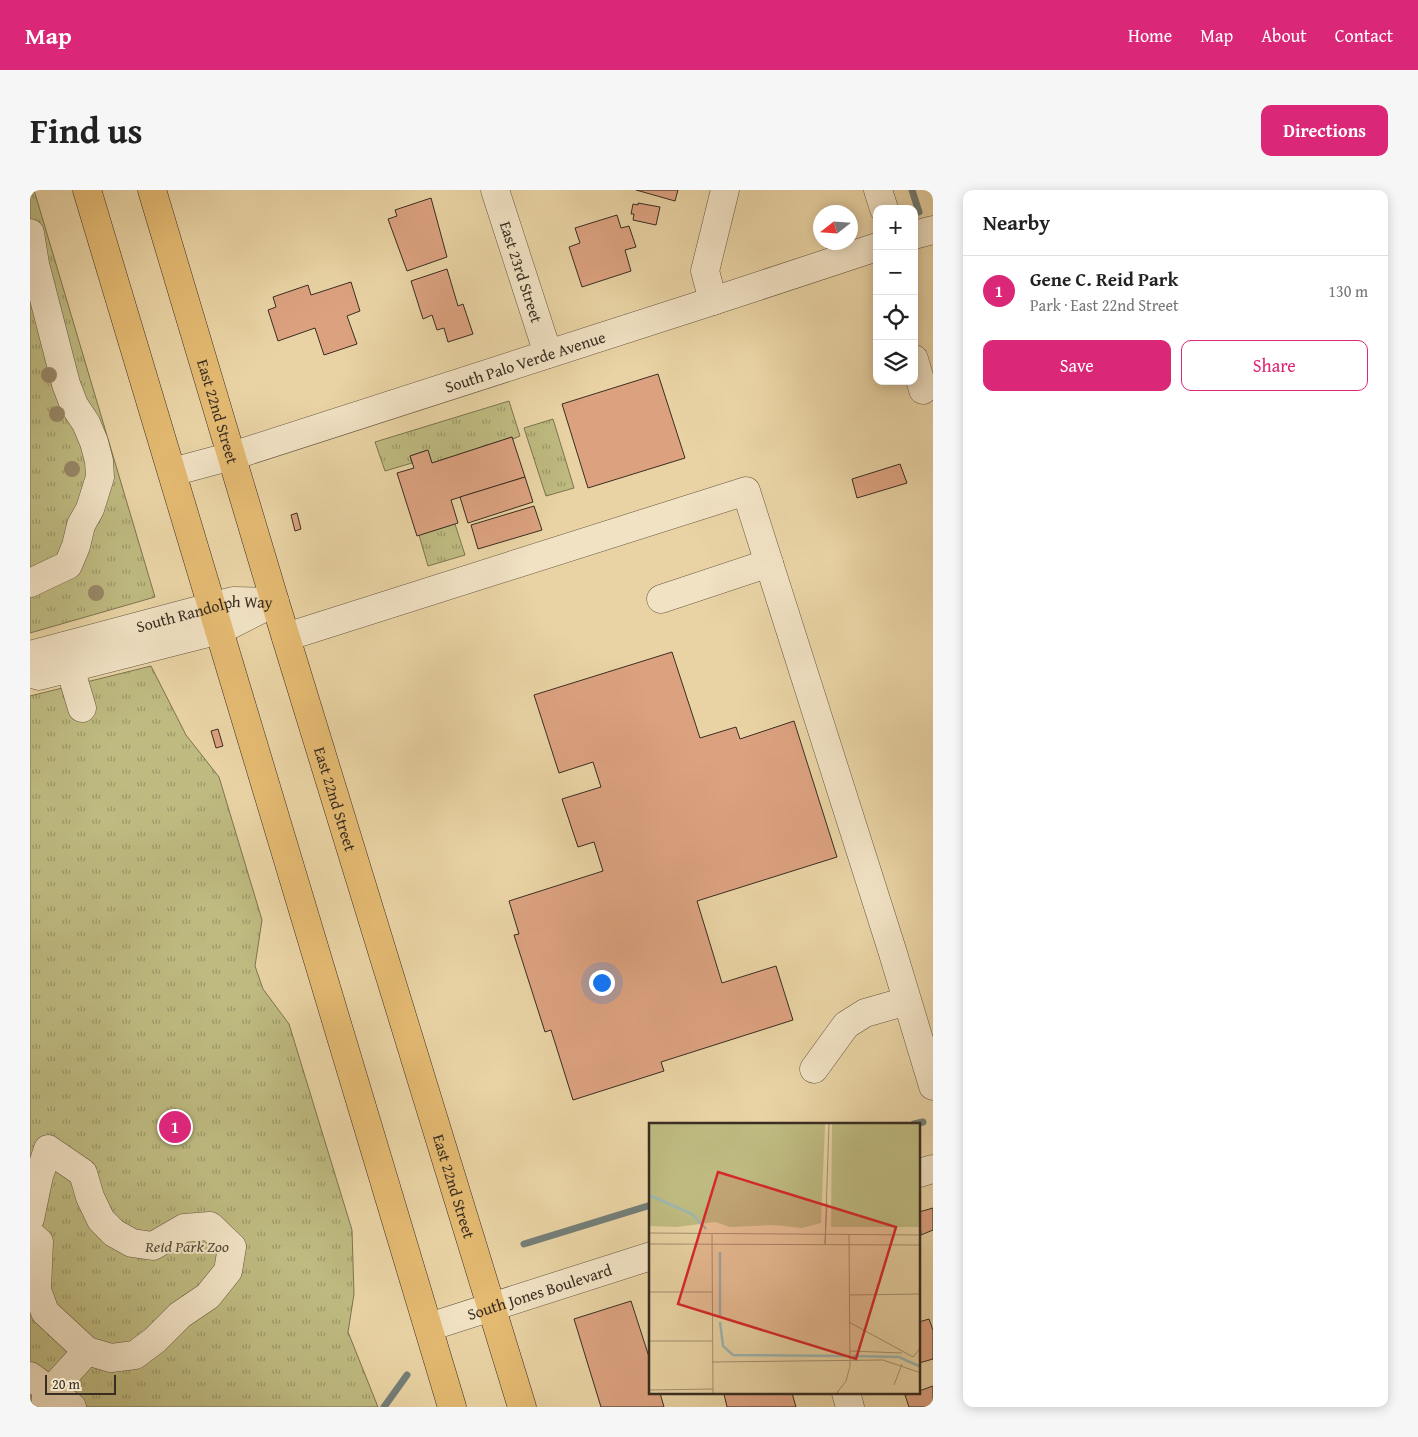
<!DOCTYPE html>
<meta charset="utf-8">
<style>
body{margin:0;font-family:"Gentium Book Plus",serif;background:#f6f6f6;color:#222}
.controls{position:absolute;right:15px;top:15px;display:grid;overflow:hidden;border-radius:10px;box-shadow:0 2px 12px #0003}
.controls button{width:45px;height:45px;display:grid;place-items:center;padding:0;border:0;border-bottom:1px solid #e0e0e0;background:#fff;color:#222;font:25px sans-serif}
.compass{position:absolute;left:783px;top:15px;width:45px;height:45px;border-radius:50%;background:#fff;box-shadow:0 2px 12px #0003;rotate:253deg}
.scale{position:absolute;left:15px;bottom:12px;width:71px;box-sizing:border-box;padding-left:5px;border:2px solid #392d22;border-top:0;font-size:14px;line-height:18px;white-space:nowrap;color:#392d22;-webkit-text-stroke:4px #f1e2c4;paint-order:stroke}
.you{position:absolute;left:571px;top:792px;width:18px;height:18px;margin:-12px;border:4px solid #fff;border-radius:50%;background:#1a73e8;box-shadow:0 0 0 8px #1a73e833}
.badge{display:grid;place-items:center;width:32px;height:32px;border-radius:50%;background:#db2777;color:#fff;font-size:16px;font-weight:700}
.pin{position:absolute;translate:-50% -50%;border:2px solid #fff;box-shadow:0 1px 5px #0006}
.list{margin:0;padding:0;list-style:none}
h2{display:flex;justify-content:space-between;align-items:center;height:65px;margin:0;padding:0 20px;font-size:21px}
h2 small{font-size:16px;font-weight:400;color:#767676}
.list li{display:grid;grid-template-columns:32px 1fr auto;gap:15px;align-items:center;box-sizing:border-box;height:70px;padding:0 20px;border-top:1px solid #e0e0e0}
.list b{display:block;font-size:19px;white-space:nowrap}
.list p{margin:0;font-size:16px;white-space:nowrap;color:#767676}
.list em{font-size:16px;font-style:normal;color:#767676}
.actions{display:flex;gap:10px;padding:15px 20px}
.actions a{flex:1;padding:11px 0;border:1px solid #db2777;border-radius:10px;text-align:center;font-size:18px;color:#db2777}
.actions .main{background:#db2777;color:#fff}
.icon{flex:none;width:28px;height:28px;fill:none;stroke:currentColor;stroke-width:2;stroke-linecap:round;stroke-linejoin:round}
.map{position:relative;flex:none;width:903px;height:1217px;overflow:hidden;border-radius:10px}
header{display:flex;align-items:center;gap:30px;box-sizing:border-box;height:70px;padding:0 25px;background:#db2777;color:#fff}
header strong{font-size:24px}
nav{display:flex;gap:28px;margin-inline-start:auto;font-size:18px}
.intro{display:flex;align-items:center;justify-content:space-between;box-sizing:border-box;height:120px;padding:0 30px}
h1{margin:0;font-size:35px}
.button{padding:12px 22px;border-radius:10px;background:#db2777;color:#fff;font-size:18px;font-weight:700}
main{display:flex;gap:30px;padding:0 30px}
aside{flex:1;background:#fff;border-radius:10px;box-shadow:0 2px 12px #0003}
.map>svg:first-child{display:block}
</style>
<header>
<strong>Map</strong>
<nav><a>Home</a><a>Map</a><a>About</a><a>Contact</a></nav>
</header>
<div class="intro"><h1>Find us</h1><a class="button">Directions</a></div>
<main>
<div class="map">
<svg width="903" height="1217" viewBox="0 0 903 1217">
<defs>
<pattern id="grass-tufts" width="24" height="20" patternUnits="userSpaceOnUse" patternTransform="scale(1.25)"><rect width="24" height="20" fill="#beba80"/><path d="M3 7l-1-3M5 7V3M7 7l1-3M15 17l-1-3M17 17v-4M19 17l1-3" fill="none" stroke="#9b9868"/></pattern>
</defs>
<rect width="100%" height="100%" fill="#e9d3a4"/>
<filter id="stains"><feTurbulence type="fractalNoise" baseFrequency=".004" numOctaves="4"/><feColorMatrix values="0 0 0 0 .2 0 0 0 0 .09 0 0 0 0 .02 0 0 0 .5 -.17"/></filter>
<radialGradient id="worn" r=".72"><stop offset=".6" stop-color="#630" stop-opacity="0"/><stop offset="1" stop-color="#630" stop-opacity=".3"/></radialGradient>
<g fill="url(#grass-tufts)" stroke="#7c7451">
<polygon points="0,0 4,0 125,407 0,443"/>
<polygon points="479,211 490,246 483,249 482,247 402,273 397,260 380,266 382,273 355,281 345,252"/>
<polygon points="523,229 544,298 516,306 494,238"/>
<polygon points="425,334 435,365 398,376 389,345"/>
<polygon points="121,476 156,545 189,587 232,730 225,776 233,799 259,834 322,1040 324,1104 318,1142 348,1217 0,1217 0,506"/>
</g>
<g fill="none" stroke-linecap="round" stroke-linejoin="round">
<g stroke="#747f78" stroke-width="7">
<polyline points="882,0 889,22"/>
<polyline points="884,934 893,932"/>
<polyline points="494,1054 621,1015"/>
<polyline points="354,1217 377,1185"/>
</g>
</g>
<g fill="#dca280" stroke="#392d22">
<polygon points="606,0 648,0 645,11"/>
<polygon points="401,8 417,67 377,81 358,29 367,26 365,20"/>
<polygon points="608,13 630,17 626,35 603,30 604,24 601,24 603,14 608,15"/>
<polygon points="587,25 591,38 599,36 606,57 595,60 601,81 552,97 539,57 550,53 545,38"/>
<polygon points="417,79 428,116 433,114 443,144 418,152 414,138 407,140 402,125 393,129 381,91"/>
<polygon points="321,92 330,121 317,126 327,154 294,165 285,138 248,151 238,120 246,117 243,107 278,95 281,105"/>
<polygon points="628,184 655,268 558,298 532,214"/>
<polygon points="482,247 495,287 421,310 428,333 387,346 367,283 384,278 380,266 398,260 402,273"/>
<polygon points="870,274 877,293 827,308 822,289"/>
<polygon points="495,287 503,312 438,333 430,307"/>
<polygon points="504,316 512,340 448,359 441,335"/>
<polygon points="267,323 271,339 265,341 261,325"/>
<polygon points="642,462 670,548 706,537 710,549 764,531 807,667 667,711 692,793 746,776 763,830 631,872 634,881 543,910 521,840 515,842 484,745 489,744 479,711 573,681 564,652 548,657 532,609 571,597 563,572 529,583 504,505"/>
<polygon points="188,539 193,556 186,558 181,541"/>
<polygon points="903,1018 903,1040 891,1045 889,1022"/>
<polygon points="601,1111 621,1173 621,1203 630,1203 634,1217 571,1217 544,1129"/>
<polygon points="899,1129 903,1140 903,1169 889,1173 889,1132"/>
<polygon points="903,1196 903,1217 879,1217 875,1205 889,1203 889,1201"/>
<polygon points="698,1203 762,1203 766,1217 697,1217 694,1204"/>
</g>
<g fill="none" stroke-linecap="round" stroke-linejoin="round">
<g stroke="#655642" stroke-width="29">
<g id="minor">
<path id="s1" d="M465 0 518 164"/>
<polyline points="848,0 854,19"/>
<polyline points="0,43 5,74 36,194 44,215 56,233 64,252 69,271 70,287 60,319 51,335 46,356 38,375 0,393"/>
<polyline points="884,45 903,40"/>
<polyline points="683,111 675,81 695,0"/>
<polyline points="884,169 893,200"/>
<path id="s2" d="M142 282 202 266 683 111 847 57"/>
<polyline points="631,409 739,373"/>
<polyline points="256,447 716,301 862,760 903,896"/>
<path id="s3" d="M0 465 203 411 245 412 190 440 9 486 0 483"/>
<polyline points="40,478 52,518"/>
<polyline points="784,879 816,835 835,823 877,811"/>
<polyline points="889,983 903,979"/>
<polyline points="0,1029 9,986 18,959 53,983 60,1007 71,1030 84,1043 102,1053 123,1056 154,1038 180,1036 202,1057 198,1081 178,1106 150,1125 125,1150 105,1165 81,1168 57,1161 15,1122 7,1100 9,1052 0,1044"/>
<path id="s4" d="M399 1137 621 1066"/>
<polyline points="0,1186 42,1217"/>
<polyline points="816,1203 820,1217"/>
<polyline points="15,1217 16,1206 57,1161"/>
</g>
</g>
<g stroke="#392d22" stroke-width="29">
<g id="major">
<polyline points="57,0 422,1217"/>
<path id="s5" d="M122 0 245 412 492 1217"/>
</g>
</g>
<use href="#minor" stroke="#f1e2c4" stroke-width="28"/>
<use href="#major" stroke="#e4ba72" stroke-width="28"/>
</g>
<g fill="#978767">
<circle cx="19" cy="185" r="8"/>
<circle cx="27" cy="224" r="8"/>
<circle cx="42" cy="279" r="8"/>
<circle cx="66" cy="403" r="8"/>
</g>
<g text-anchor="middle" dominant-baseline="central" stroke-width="4" stroke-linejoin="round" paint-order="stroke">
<g font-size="16" fill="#392d22" stroke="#f1e2c4">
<text stroke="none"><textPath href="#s1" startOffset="86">East 23rd Street</textPath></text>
<text stroke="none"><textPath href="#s2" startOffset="370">South Palo Verde Avenue</textPath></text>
<text stroke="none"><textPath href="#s5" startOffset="231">East 22nd Street</textPath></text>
<text stroke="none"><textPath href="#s3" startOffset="180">South Randolph Way</textPath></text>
<text stroke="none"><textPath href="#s5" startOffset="636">East 22nd Street</textPath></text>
<text stroke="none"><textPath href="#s5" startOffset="1041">East 22nd Street</textPath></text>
<text stroke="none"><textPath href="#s4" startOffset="116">South Jones Boulevard</textPath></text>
</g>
<g font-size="16" font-style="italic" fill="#544935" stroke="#f1e2c4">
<text x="157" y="1056">Reid Park Zoo</text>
</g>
</g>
<g transform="translate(619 933)">
<rect width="271" height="271" fill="#e9d3a4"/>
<path d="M0 1H176L172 100 153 105 124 102 81 104 66 99 28 104 0 103ZM183 1H271V104H182Z" fill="#beba80"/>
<path fill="none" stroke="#9cb5b1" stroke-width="2.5" d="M0 72 43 91 57 106M71 129V193M71 199 74 223 84 232 197 233M204 233 250 234 272 244"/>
<path fill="none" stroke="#a39170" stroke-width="1" d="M178 80 176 121 180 1M0 110 272 112M63 111 64 271M0 121 272 122M0 169H64M200 172 272 171M200 199 264 234 272 224M0 218H63M201 228 253 230M63 239 234 237 272 250M245 262 253 241M0 267 64 266M187 271 197 258 201 243 200 112"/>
<path fill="#d62828" fill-opacity="0.15" stroke="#d62828" stroke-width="2.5" d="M69 49 247 104 207 236 29 181Z"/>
<rect width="271" height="271" fill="none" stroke="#392d22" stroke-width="2.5"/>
</g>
<rect width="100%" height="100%" filter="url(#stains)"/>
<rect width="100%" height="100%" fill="url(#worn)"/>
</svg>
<div class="controls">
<button>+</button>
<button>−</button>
<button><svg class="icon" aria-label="locate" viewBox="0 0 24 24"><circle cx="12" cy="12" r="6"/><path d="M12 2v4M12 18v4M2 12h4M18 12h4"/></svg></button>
<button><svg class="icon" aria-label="layers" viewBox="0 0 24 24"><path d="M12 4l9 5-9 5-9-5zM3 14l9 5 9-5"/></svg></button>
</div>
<svg class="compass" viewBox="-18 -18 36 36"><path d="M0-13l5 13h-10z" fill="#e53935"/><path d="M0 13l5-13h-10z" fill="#767676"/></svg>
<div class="scale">20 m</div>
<div class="you"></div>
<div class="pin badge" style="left:145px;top:937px">1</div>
</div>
<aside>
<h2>Nearby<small></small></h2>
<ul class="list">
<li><span class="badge">1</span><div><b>Gene C. Reid Park</b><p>Park · East 22nd Street</p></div><em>130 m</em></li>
</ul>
<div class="actions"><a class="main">Save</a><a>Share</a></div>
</aside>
</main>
